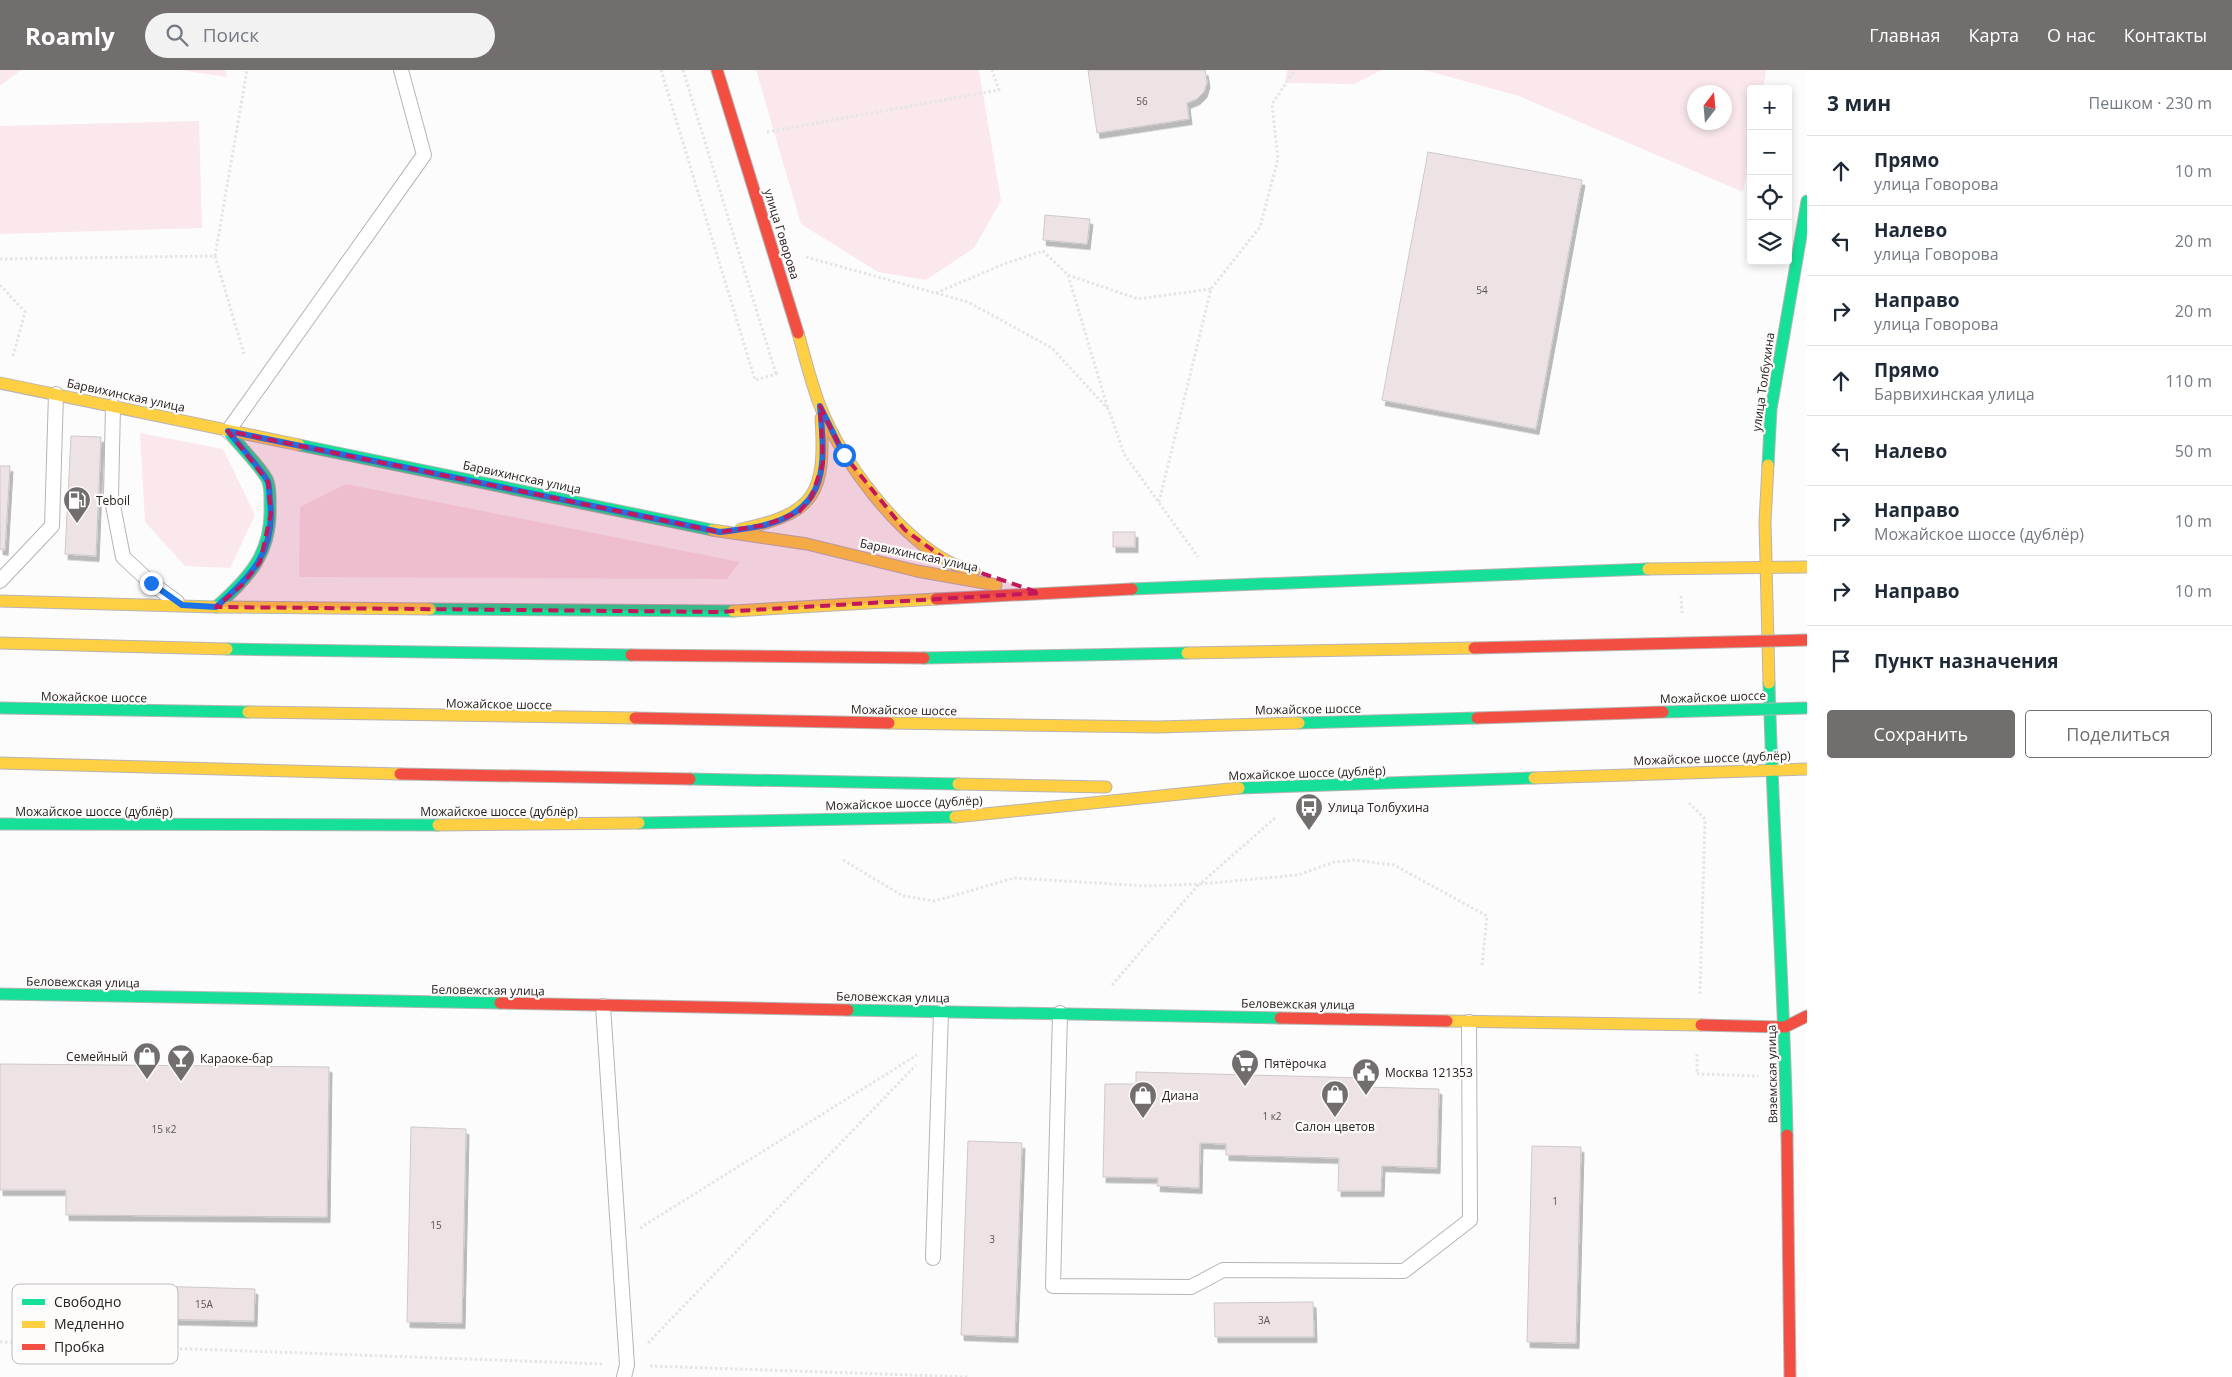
<!DOCTYPE html>
<html lang="ru">
<meta charset="utf-8">
<style>
body{margin:0;font-family:"Open Sans",sans-serif;background:#f2f2f3;color:#1f2937}
.controls{position:absolute;right:15px;top:15px;display:grid;overflow:hidden;border-radius:5px;box-shadow:0 2px 8px #0003}
.controls button{width:45px;height:45px;display:grid;place-items:center;padding:0;border:0;border-bottom:1px solid #e0e1e3;background:#fff;color:#1f2937;font:25px sans-serif}
.compass{position:absolute;left:1687px;top:15px;width:45px;height:45px;border-radius:50%;background:#fff;box-shadow:0 2px 8px #0003;rotate:16deg}
.stop{position:absolute;width:15px;height:15px;margin:-11px;border:4px solid #1a73e8;border-radius:50%;background:#fff}
.stop.end{background:#1a73e8;border-color:#fff;box-shadow:0 1px 5px #0008}
.list{margin:0;padding:0;list-style:none}
h2{display:flex;justify-content:space-between;align-items:center;height:65px;margin:0;padding:0 20px;font-size:21px}
h2 small{font-size:16px;font-weight:400;color:#747a83}
.list li{display:grid;grid-template-columns:32px 1fr auto;gap:15px;align-items:center;box-sizing:border-box;height:70px;padding:0 20px;border-top:1px solid #e0e1e3}
.list b{display:block;font-size:19px;white-space:nowrap}
.list p{margin:0;font-size:16px;white-space:nowrap;color:#747a83}
.list em{font-size:16px;font-style:normal;color:#747a83}
.actions{display:flex;gap:10px;padding:15px 20px}
.actions a{flex:1;padding:11px 0;border:1px solid #726e6e;border-radius:5px;text-align:center;font-size:18px;color:#726e6e}
.actions .main{background:#726e6e;color:#fff}
.icon{flex:none;width:28px;height:28px;fill:none;stroke:currentColor;stroke-width:2;stroke-linecap:round;stroke-linejoin:round}
.map{position:relative;flex:none;width:1807px;height:1307px;overflow:hidden}
header{display:flex;align-items:center;gap:30px;box-sizing:border-box;height:70px;padding:0 25px;background:#726e6e;color:#fff}
header strong{font-size:24px}
nav{display:flex;gap:28px;margin-inline-start:auto;font-size:18px}
.search{width:350px;height:45px;background:#f2f2f3;display:flex;align-items:center;gap:12px;box-sizing:border-box;padding:0 18px;border-radius:28px;color:#747a83;font-size:19px}
main{display:flex}
aside{flex:1;background:#fff}
.map>svg:first-child{display:block}
</style>
<header>
<strong>Roamly</strong>
<div class="search"><svg class="icon" aria-label="search" viewBox="0 0 24 24"><circle cx="10" cy="10" r="6"/><path d="M15 15l6 6"/></svg>Поиск</div>
<nav><a>Главная</a><a>Карта</a><a>О нас</a><a>Контакты</a></nav>
</header>
<main>
<div class="map">
<svg width="1807" height="1307" viewBox="0 0 1807 1307">
<defs>
<filter id="shadow"><feDropShadow dx="3" dy="5.5" stdDeviation="0" flood-color="#0004"/></filter>
</defs>
<rect width="100%" height="100%" fill="#fdfcfc"/>
<g fill="#fae8ec" fill-rule="evenodd">
<polygon points="0,0 21,0 0,16"/>
<polygon points="180,0 225,0 227,7"/>
<polygon points="756,0 979,0 1001,131 974,178 926,210 878,202 801,154"/>
<polygon points="1287,0 1382,0 1354,14 1285,13"/>
<path d="M1424 0H1766L1763 19H1751V82L1743 122 1519 26ZM1694 22H1724V52H1694Z"/>
<polygon points="199,51 202,158 0,164 0,56"/>
<polygon points="140,363 223,379 255,445 230,498 185,496 145,452"/>
<polygon points="346,414 740,492 727,509 299,507 300,437"/>
</g>
<g fill="#ede3e5" stroke="#cdc9ca" filter="url(#shadow)">
<polygon points="1088,0 1205,0 1207,12 1204,22 1197,29 1187,33 1189,49 1097,63"/>
<polygon points="1428,82 1582,110 1536,359 1382,330"/>
<polygon points="1045,145 1090,149 1087,174 1043,170"/>
<polygon points="71,366 101,367 96,486 65,484"/>
<polygon points="0,396 10,396 5,480 0,479"/>
<rect x="1113" y="462" width="22" height="15"/>
<polygon points="0,994 329,997 327,1147 66,1145 66,1120 0,1120"/>
<polygon points="1136,1002 1366,1008 1366,1017 1439,1019 1437,1098 1382,1096 1381,1121 1338,1121 1339,1088 1226,1085 1226,1074 1200,1073 1199,1118 1157,1116 1158,1108 1103,1107 1105,1014 1136,1014"/>
<polygon points="411,1057 466,1059 462,1253 407,1252"/>
<polygon points="968,1071 1022,1073 1015,1267 961,1265"/>
<polygon points="1532,1076 1581,1077 1576,1273 1527,1272"/>
<polygon points="154,1216 255,1219 254,1251 153,1249"/>
<polygon points="1313,1232 1314,1267 1215,1267 1214,1233"/>
</g>
<g fill="none" stroke-linecap="round" stroke-linejoin="round">
<g stroke="#b7b4b4" stroke-width="16">
<g id="lane">
<polyline points="113,336 111,425 123,487 151,513 177,532"/>
<polyline points="228,361 424,85 401,0"/>
<polyline points="0,511 52,456 56,324"/>
<polyline points="603,936 627,1295 624,1307"/>
<polyline points="1060,943 1053,1216 1191,1217 1223,1200 1404,1201 1470,1150 1469,952"/>
<polyline points="933,1188 941,942"/>
</g>
</g>
<g stroke="#b7b4b4" stroke-width="13">
<g id="fast">
<polyline points="299,375 712,460"/>
<polyline points="1768,395 1771,339 1807,131"/>
<polyline points="1132,519 1648,499"/>
<path d="M216 537C249 508 272 483 270 436 270 428 271 417 267 409 257 392 240 377 228 361"/>
<polyline points="430,539 733,541"/>
<polyline points="227,579 631,585"/>
<polyline points="924,588 1187,583"/>
<path d="M1769 613C1773 764 1784 914 1787 1065"/>
<polyline points="0,638 248,642"/>
<polyline points="1299,653 1477,648"/>
<polyline points="690,709 958,714"/>
<polyline points="1239,718 1534,708"/>
<polyline points="639,753 955,747"/>
<polyline points="0,754 438,755"/>
<polyline points="0,924 500,933"/>
<polyline points="848,940 1280,948"/>
</g>
</g>
<g stroke="#b7b4b4" stroke-width="13">
<g id="slow">
<path d="M798 263C805 287 811 313 820 336 842 391 896 464 949 492 956 496 966 498 974 501"/>
<polyline points="0,313 299,375"/>
<polyline points="1768,395 1765,452 1769,613"/>
<path d="M741 459C816 444 826 422 821 348"/>
<polyline points="712,460 807,474 917,501 996,515"/>
<polyline points="1648,499 1807,497"/>
<polyline points="0,531 216,537 430,539"/>
<polyline points="733,541 936,529"/>
<polyline points="0,573 227,579"/>
<polyline points="1187,583 1474,578"/>
<polyline points="248,642 635,648"/>
<polyline points="889,653 1158,657 1299,653"/>
<polyline points="0,693 400,704"/>
<polyline points="1534,708 1807,699"/>
<polyline points="958,714 1106,717"/>
<polyline points="955,747 1239,718"/>
<polyline points="438,755 639,753"/>
<polyline points="1447,951 1701,955"/>
</g>
</g>
<g stroke="#b7b4b4" stroke-width="13">
<g id="jam">
<polyline points="717,0 798,263"/>
<polyline points="936,529 1132,519"/>
<polyline points="631,585 924,588"/>
<polyline points="635,648 889,653"/>
<polyline points="400,704 690,709"/>
<polyline points="500,933 848,940"/>
<polyline points="1280,948 1447,951"/>
<polyline points="1701,955 1785,957 1807,946"/>
<polyline points="1787,1065 1790,1307"/>
</g>
</g>
<g stroke="#e6e5e5" stroke-width="3" stroke-dasharray="2.5 2.5" stroke-linecap="butt">
<polyline points="661,0 755,310 780,303"/>
<polyline points="683,0 776,304"/>
<polyline points="767,62 999,20 992,0"/>
<polyline points="215,186 244,284"/>
<polyline points="806,187 968,232 1052,278 1109,340 1124,384 1198,487"/>
<polyline points="0,189 215,186 247,0"/>
<polyline points="1068,205 1138,229 1211,219"/>
<polyline points="0,215 25,242 13,286"/>
<polyline points="936,223 1004,194 1043,181 1068,205 1108,339"/>
<polyline points="1159,432 1211,219 1260,157 1278,89 1272,34 1295,0"/>
<polyline points="1681,526 1682,543"/>
<polyline points="1689,733 1705,749 1700,925"/>
<polyline points="1275,748 1200,814 1298,805 1334,792 1354,790 1394,795 1487,846 1482,895"/>
<polyline points="843,790 903,826 935,831 1014,808 1147,816 1200,814"/>
<polyline points="1112,915 1199,814"/>
<polyline points="1697,984 1697,1004 1758,1006"/>
<polyline points="640,1158 917,985"/>
<polyline points="0,1272 604,1294"/>
<polyline points="648,1273 916,995"/>
<polyline points="650,1296 969,1307"/>
</g>
<use href="#lane" stroke="#fff" stroke-width="14"/>
<use href="#fast" stroke="#16e098" stroke-width="11"/>
<use href="#slow" stroke="#ffcf43" stroke-width="11"/>
<use href="#jam" stroke="#f24e42" stroke-width="11"/>
<g stroke="#b7b4b4" stroke-width="13" stroke-linecap="butt">
<polyline id="fast-bridge" points="1663,642 1807,638"/>
</g>
<g stroke="#b7b4b4" stroke-width="13" stroke-linecap="butt">
<g id="jam-bridge">
<polyline points="1474,578 1807,570"/>
<polyline points="1477,648 1663,642"/>
</g>
</g>
<use href="#fast-bridge" stroke="#16e098" stroke-width="11"/>
<use href="#jam-bridge" stroke="#f24e42" stroke-width="11"/>
</g>
<g fill="none" stroke-linecap="round" stroke-linejoin="round">
<path stroke="#1a73e8" stroke-width="6" d="M151 513 182 535 216 537C251 507 276 481 270 431 269 426 270 418 268 412 264 402 236 372 228 361L720 462C734 460 750 459 765 455 830 439 825 392 820 336L844 385"/>
</g>
<path fill="#c2185b" fill-opacity="0.2" stroke="#c2185b" stroke-width="4" stroke-dasharray="10 6" stroke-linejoin="round" d="M820 336 844 385 905 460 949 492 1040 523 719 542 216 537 242 515 260 492 271 443 268 412 228 361 720 462 765 455 799 442 811 428 823 393Z"/>
<defs>
<g id="fuel-pin" transform="scale(1.4375)"><path d="M0 17L-7.5 6A9.5 9.5 0 1 1 7.5 6Z" fill="#726e6e" stroke="#fefbfb"/><path d="M-5.5-6h7V0h2V4h1.3V-2.5L3-4.5l.8-.8L6-3V5H2.5V1h-1V6h-7ZM-4.2-4.7v3.2H.2V-4.7Z" fill="#fff"/></g>
<g id="bus-pin" transform="scale(1.4375)"><path d="M0 17L-7.5 6A9.5 9.5 0 1 1 7.5 6Z" fill="#726e6e" stroke="#fefbfb"/><path d="M-5-6H5V4H4V6H2V4H-2V6H-4V4H-5ZM-3.5-4V0h7V-4ZM-3.5 1.2v1.5H-2V1.2ZM2 1.2v1.5H3.5V1.2Z" fill="#fff"/></g>
<g id="shop-pin" transform="scale(1.4375)"><path d="M0 17L-7.5 6A9.5 9.5 0 1 1 7.5 6Z" fill="#726e6e" stroke="#fefbfb"/><path d="M-5-2.5h2.3a2.7 3.5 0 0 1 5.4 0H5L5.5 6h-11ZM-1.5-2.5h3a1.5 2.3 0 0 0-3 0Z" fill="#fff"/></g>
<g id="bar-pin" transform="scale(1.4375)"><path d="M0 17L-7.5 6A9.5 9.5 0 1 1 7.5 6Z" fill="#726e6e" stroke="#fefbfb"/><path d="M-6-5H6L.8 .8V4.5H3.5V6h-7V4.5H-.8V.8Z" fill="#fff"/></g>
<g id="supermarket-pin" transform="scale(1.4375)"><path d="M0 17L-7.5 6A9.5 9.5 0 1 1 7.5 6Z" fill="#726e6e" stroke="#fefbfb"/><path d="M-6-5.5h2.5l.6 2H6L4.5 2H-2.5L-4.4-4H-6ZM-1.5 3.2a1.3 1.3 0 1 0 .1 0ZM3 3.2a1.3 1.3 0 1 0 .1 0Z" fill="#fff"/></g>
<g id="civic-pin" transform="scale(1.4375)"><path d="M0 17L-7.5 6A9.5 9.5 0 1 1 7.5 6Z" fill="#726e6e" stroke="#fefbfb"/><path d="M-.6-6.5H3V-4.5H.6V-3L4-1V1h2V6H-6V1h2V-1L-.6-3ZM-1.2 2.5V6h2.4V2.5Z" fill="#fff"/></g>
</defs>
<g fill-rule="evenodd">
<use href="#fuel-pin" x="77" y="430"/>
<use href="#bus-pin" x="1309" y="737"/>
<use href="#shop-pin" x="147" y="986"/>
<use href="#bar-pin" x="181" y="988"/>
<use href="#supermarket-pin" x="1245" y="993"/>
<use href="#civic-pin" x="1366" y="1002"/>
<use href="#shop-pin" x="1335" y="1024"/>
<use href="#shop-pin" x="1143" y="1025"/>
</g>
<g text-anchor="middle" dominant-baseline="central" stroke-width="4.5" stroke-linejoin="round" paint-order="stroke">
<g font-size="10" fill="#5a5254">
<text x="1142" y="31">56</text>
<text x="1482" y="220">54</text>
<text x="1272" y="1046">1 к2</text>
<text x="164" y="1059">15 к2</text>
<text x="1555" y="1131">1</text>
<text x="436" y="1155">15</text>
<text x="992" y="1169">3</text>
<text x="204" y="1234">15А</text>
<text x="1264" y="1250">3А</text>
</g>
<g font-size="12" fill="#272122" stroke="#fefbfb">
<text transform="translate(782 164) rotate(73)">улица Говорова</text>
<text transform="translate(1763 312) rotate(-82)">улица Толбухина</text>
<text transform="translate(126 325) rotate(12)">Барвихинская улица</text>
<text transform="translate(522 407) rotate(12)">Барвихинская улица</text>
<text transform="translate(919 485) rotate(12)">Барвихинская улица</text>
<text transform="translate(94 627) rotate(1)">Можайское шоссе</text>
<text transform="translate(1713 627) rotate(-2)">Можайское шоссе</text>
<text transform="translate(499 634) rotate(1)">Можайское шоссе</text>
<text transform="translate(1308 639) rotate(-1)">Можайское шоссе</text>
<text transform="translate(904 640) rotate(1)">Можайское шоссе</text>
<text transform="translate(1712 688) rotate(-2)">Можайское шоссе (дублёр)</text>
<text transform="translate(1307 703) rotate(-2)">Можайское шоссе (дублёр)</text>
<text transform="translate(904 733) rotate(-2)">Можайское шоссе (дублёр)</text>
<text x="94" y="741">Можайское шоссе (дублёр)</text>
<text x="499" y="741">Можайское шоссе (дублёр)</text>
<text transform="translate(83 912) rotate(1)">Беловежская улица</text>
<text transform="translate(488 920) rotate(1)">Беловежская улица</text>
<text transform="translate(893 927) rotate(1)">Беловежская улица</text>
<text transform="translate(1298 934) rotate(1)">Беловежская улица</text>
<text transform="translate(1772 1004) rotate(-91)">Вяземская улица</text>
</g>
<g font-size="12" fill="#272122" stroke="#fefbfb" text-anchor="start">
<text x="96" y="430">Teboil</text>
<text x="1328" y="737">Улица Толбухина</text>
<text x="128" y="986" text-anchor="end">Семейный</text>
<text x="200" y="988">Караоке-бар</text>
<text x="1264" y="993">Пятёрочка</text>
<text x="1385" y="1002">Москва 121353</text>
<text x="1162" y="1025">Диана</text>
<text x="1335" y="1056" text-anchor="middle">Салон цветов</text>
</g>
</g>
<rect x="12" y="1214" width="166" height="80" rx="8" fill="#fefbfb" stroke="#bebaba" stroke-width="1"/>
<rect x="22" y="1229" width="23" height="6" fill="#16e098"/>
<rect x="22" y="1251" width="23" height="7" fill="#ffcf43"/>
<rect x="22" y="1274" width="23" height="6" fill="#f24e42"/>
<g font-size="14" fill="#272122">
<text x="54" y="1237">Свободно</text>
<text x="54" y="1259">Медленно</text>
<text x="54" y="1282">Пробка</text>
</g>
</svg>
<div class="controls">
<button>+</button>
<button>−</button>
<button><svg class="icon" aria-label="locate" viewBox="0 0 24 24"><circle cx="12" cy="12" r="6"/><path d="M12 2v4M12 18v4M2 12h4M18 12h4"/></svg></button>
<button><svg class="icon" aria-label="layers" viewBox="0 0 24 24"><path d="M12 4l9 5-9 5-9-5zM3 14l9 5 9-5"/></svg></button>
</div>
<svg class="compass" viewBox="-18 -18 36 36"><path d="M0-13l5 13h-10z" fill="#e53935"/><path d="M0 13l5-13h-10z" fill="#747a83"/></svg>
<div class="stop" style="left:844px;top:385px"></div>
<div class="stop end" style="left:151px;top:513px"></div>
</div>
<aside>
<h2>3 мин<small>Пешком · 230 m</small></h2>
<ul class="list">
<li><svg class="icon" aria-label="ahead" viewBox="0 0 24 24"><path d="M12 20V5M6 11l6-6 6 6"/></svg><div><b>Прямо</b><p>улица Говорова</p></div><em>10 m</em></li>
<li><svg class="icon" aria-label="left" viewBox="0 0 24 24"><path d="M17 20v-9H6M10 6l-5 5 5 5"/></svg><div><b>Налево</b><p>улица Говорова</p></div><em>20 m</em></li>
<li><svg class="icon" aria-label="right" viewBox="0 0 24 24"><path d="M7 20v-9h11M14 6l5 5-5 5"/></svg><div><b>Направо</b><p>улица Говорова</p></div><em>20 m</em></li>
<li><svg class="icon" aria-label="ahead" viewBox="0 0 24 24"><path d="M12 20V5M6 11l6-6 6 6"/></svg><div><b>Прямо</b><p>Барвихинская улица</p></div><em>110 m</em></li>
<li><svg class="icon" aria-label="left" viewBox="0 0 24 24"><path d="M17 20v-9H6M10 6l-5 5 5 5"/></svg><div><b>Налево</b></div><em>50 m</em></li>
<li><svg class="icon" aria-label="right" viewBox="0 0 24 24"><path d="M7 20v-9h11M14 6l5 5-5 5"/></svg><div><b>Направо</b><p>Можайское шоссе (дублёр)</p></div><em>10 m</em></li>
<li><svg class="icon" aria-label="right" viewBox="0 0 24 24"><path d="M7 20v-9h11M14 6l5 5-5 5"/></svg><div><b>Направо</b></div><em>10 m</em></li>
<li><svg class="icon" aria-label="arrive" viewBox="0 0 24 24"><path d="M6 21V4h12l-3 4 3 4H6"/></svg><div><b>Пункт назначения</b></div></li>
</ul>
<div class="actions"><a class="main">Сохранить</a><a>Поделиться</a></div>
</aside>
</main>
